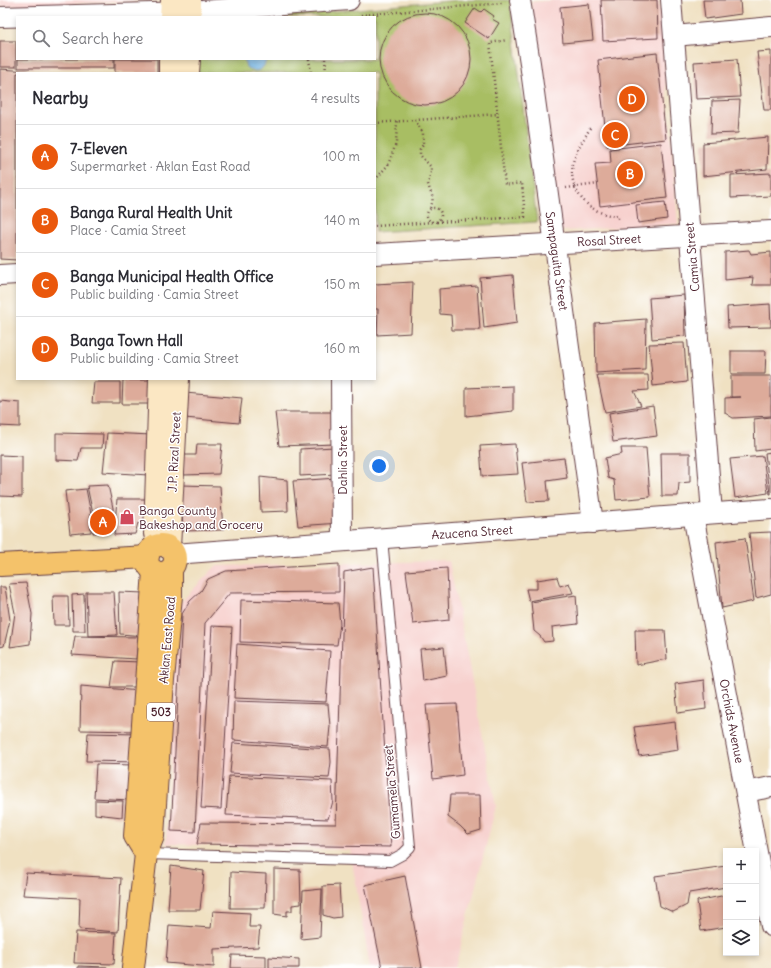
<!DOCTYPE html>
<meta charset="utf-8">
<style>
body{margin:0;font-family:Delius,sans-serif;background:#f7f7f7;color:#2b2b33}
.controls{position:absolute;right:12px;bottom:12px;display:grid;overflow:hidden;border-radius:0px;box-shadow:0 2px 6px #0003}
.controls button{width:36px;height:36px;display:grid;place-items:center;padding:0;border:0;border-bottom:1px solid #e1e1e2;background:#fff;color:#2b2b33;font:20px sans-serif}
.you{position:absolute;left:379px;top:466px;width:14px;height:14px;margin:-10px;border:3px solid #fff;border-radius:50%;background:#1a73e8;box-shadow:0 0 0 6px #1a73e833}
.badge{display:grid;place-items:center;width:26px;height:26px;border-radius:50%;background:#ea580c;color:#fff;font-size:13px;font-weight:700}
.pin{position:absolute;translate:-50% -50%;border:2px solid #fff;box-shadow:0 1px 4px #0006}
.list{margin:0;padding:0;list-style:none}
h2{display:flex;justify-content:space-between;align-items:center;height:52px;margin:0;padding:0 16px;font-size:17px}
h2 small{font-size:13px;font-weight:400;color:#7c7c81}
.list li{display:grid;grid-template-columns:26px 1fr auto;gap:12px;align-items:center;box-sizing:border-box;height:64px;padding:0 16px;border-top:1px solid #e1e1e2}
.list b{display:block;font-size:15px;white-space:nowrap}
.list p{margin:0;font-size:13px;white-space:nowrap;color:#7c7c81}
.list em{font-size:13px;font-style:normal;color:#7c7c81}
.icon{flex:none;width:22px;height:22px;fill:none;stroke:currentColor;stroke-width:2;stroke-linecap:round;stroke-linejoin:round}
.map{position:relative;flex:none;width:771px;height:968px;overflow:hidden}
.search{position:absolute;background:#fff;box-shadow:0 2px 6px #0003;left:16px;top:16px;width:360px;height:44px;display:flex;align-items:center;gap:10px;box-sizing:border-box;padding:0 14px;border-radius:0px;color:#7c7c81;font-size:15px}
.panel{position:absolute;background:#fff;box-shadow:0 2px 6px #0003;left:16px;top:72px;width:360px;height:308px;border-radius:0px}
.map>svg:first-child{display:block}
</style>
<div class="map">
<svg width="771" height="968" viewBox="0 0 771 968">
<rect width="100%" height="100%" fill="#fff"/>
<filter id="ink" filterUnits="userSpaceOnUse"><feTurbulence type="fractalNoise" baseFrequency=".025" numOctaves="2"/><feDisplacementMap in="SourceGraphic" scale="8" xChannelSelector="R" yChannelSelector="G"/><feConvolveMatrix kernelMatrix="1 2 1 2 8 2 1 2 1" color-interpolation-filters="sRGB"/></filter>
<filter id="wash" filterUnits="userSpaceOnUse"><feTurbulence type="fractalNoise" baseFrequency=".012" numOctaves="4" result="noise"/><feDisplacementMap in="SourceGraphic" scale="16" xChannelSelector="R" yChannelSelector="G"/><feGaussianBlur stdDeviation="0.9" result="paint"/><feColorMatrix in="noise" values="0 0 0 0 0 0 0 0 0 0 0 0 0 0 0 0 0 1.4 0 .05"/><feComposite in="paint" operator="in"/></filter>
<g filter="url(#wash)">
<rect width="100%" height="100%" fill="#f0e1c2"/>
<g fill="#f7d0cd">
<polygon points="0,0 164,0 0,7"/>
<polygon points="555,0 659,0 678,224 561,231 531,2"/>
<polygon points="449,561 496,806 455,968 370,968 350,850 166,844 177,606 216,566"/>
</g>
<polygon fill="#a8be63" stroke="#796e47" points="459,0 510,0 537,222 375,232 375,73 196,73 195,59 375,59 375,17 268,17"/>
<path fill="#69aedf" stroke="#5a6685" d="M244 59H266V60C264 71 254 74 246 67Z"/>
<g id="blocks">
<g fill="#ddab9a">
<polygon points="601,0 657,0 658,38 603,41"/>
<polygon points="703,0 740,0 741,14 705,19"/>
<polygon points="589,4 593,40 563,43 560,7"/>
<polygon points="475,8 481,12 484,9 494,16 492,19 499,23 489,39 465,23"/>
<circle cx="425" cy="59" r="46"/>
<rect x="0" y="41" width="16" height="26"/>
<polygon points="771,51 771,110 764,110 757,52"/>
<polygon points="657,53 666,139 607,146 598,60"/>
<rect x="18" y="59" width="96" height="9"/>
<rect x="115" y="59" width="42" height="14"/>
<polygon points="737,59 740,97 696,99 694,62"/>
<polygon points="0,69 28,71 28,73 17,73 17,260 0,259"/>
<polygon points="740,100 738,133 711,134 712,101"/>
<polygon points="768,137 767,169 703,176 703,143"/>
<polygon points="661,143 667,198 600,206 595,164 611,163 610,149"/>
<polygon points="771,173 771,196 731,198 731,175"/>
<polygon points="665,202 667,219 638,223 636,205"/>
<polygon points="749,250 751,254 771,252 771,285 752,285 753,277 725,280 725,252"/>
<polygon points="513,275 517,323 484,328 480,278"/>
<polygon points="413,282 411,333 377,335 378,309 375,309 375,284"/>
<polygon points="477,286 480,330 452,330 451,315 440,314 439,289"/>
<polygon points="684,295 685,336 652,339 649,298"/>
<polygon points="770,304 771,327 728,328 727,307"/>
<polygon points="646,319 645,370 596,373 595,323"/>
<polygon points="684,343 687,382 653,386 649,344"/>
<polygon points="731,351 766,351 765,374 731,374"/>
<polygon points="597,375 648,375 649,390 634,391 641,406 605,412"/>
<polygon points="731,376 771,376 771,416 733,418 725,413 725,398 741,397 731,397"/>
<polygon points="123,380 151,380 150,404 122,404"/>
<polygon points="94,382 120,382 120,403 92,403"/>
<polygon points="513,386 513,411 466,416 466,388"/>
<polygon points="185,393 242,398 239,423 185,418"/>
<polygon points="0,401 20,403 20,427 0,426"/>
<polygon points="653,406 657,436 613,442 609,413"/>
<polygon points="275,412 334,412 335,444 279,446"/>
<polygon points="771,417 771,449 755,451 754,419"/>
<polygon points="56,433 103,434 102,448 81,448 78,461 56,460"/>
<polygon points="107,433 152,435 148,475 103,472"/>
<polygon points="197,444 222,444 219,474 183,475 183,455 196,455"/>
<polygon points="515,444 518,474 482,476 480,446"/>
<polygon points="334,447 336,474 300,476 300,449"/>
<polygon points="621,448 646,448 650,497 616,500 614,480 608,478 605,458 622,454"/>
<polygon points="771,452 771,494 770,494 765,453"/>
<polygon points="661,453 690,453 690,482 679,483 678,496 662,496"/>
<polygon points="0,455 22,456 22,497 0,496"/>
<polygon points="763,456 768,493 735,498 730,459"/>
<polygon points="564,458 567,478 547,481 549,501 527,502 522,463"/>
<polygon points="260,477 287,480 288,511 261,512"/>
<polygon points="337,478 340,523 298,526 293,481"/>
<polygon points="108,485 113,508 112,532 93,533 93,514 87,486"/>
<polygon points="181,485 220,486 223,530 183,531"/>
<polygon points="86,489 91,514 91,532 70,534 65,491"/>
<polygon points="117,499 146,499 145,523 138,523 135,534 114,535"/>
<polygon points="771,532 771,594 756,598 749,533"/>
<polygon points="745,538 754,601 722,608 716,542"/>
<polygon points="339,564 339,592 230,593 205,623 195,832 171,831 182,614 190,601 201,591 208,579 226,571"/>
<polygon points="373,567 391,847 197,844 201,823 336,824 344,572"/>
<polygon points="447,568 449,620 413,624 406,571"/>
<polygon points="557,577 560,586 569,583 573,593 529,601 526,589 537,589 537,580"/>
<polygon points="26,583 32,614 30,644 10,647 15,613 9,584"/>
<polygon points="0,587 5,587 10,620 4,646 0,647"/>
<polygon points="86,592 114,592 117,635 88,636"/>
<polygon points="119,592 144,593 144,636 120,634"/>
<polygon points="84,594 85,631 73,631 72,595"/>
<polygon points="576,595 578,624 552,627 553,641 544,642 540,636 534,631 531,602"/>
<polygon points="53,596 68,596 69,625 54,625"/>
<polygon points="241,600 338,603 340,624 337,645 240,642"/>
<polygon points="212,626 232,627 221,809 201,808"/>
<polygon points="635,630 665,630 667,659 636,665"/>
<polygon points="75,636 138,637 136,659 72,655"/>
<polygon points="237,644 330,651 326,702 234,698"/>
<polygon points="444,647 447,676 423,681 420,649"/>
<polygon points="115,661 141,662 138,687 111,687"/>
<polygon points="704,680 706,709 678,713 675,684"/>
<polygon points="81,686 140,691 137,731 80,730"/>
<polygon points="234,701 328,704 330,726 328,747 233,740"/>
<polygon points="457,704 463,775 433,779 426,705"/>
<polygon points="675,722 678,750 639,756 634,727"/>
<polygon points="88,733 138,734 136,762 86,761"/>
<polygon points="233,743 330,749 331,762 329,778 230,773"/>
<polygon points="96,764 133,765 129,800 94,798"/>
<polygon points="229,776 332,781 333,801 328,819 226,815"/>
<polygon points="450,795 480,795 481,830 468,834 460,826 448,817"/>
<polygon points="95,800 123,801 122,817 95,814"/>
<polygon points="171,866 204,871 200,910 168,910"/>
<polygon points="726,866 726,887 689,893 687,905 673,912 660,906 655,876"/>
<polygon points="274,869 300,870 301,904 292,905 292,911 287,911 287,916 274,914"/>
<polygon points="231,872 266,874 265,908 230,908"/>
<polygon points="26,873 121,878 118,932 79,929 80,898 23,895"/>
<polygon points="405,876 422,968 382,968 365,885"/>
<polygon points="339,885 341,917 333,918 323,915 323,886"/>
<polygon points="322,889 320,937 301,939 303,891"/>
<polygon points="726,895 726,927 701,931 697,901"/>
<polygon points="213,911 250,913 249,927 260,927 258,947 214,949 214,967 166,963 169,925 211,928"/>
<polygon points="76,932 116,933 114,964 74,963"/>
<polygon points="232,955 266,956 266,968 231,968"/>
<polygon points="269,957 299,959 299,968 269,968"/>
<polygon points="78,966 107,967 107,968 78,968"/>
</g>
</g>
</g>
<g filter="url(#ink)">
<use href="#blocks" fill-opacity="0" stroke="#633c42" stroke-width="1"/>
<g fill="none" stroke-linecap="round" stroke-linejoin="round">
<g stroke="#633c42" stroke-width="12">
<polyline id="lane" points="146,854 390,861 403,854 410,847 382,538"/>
</g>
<g stroke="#633c42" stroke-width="22">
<g id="street">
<polyline points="520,0 530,63 593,523"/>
<polyline points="671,0 712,513"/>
<polyline points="0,17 190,12 349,0"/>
<polyline points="674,36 771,27"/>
<polyline points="375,254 771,231"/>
<polyline points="0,275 17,274"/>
<polyline points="341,379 342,541"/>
<polyline points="693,515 771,926"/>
<polyline points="174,554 771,509"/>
<polyline points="746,792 771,787"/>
</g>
</g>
<g stroke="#633c42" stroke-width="24">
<g id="secondary">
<polyline points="171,17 172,0"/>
<polyline points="190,17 190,0"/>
<polyline points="170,73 170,59"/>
<polyline points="188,73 189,59"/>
<polyline points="155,534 160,379"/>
<polyline points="169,548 178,379"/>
</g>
</g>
<g stroke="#633c42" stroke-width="24">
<g id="primary">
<circle cx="161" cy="559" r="14"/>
<polyline points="0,565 148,557"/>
<polyline points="146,854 135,836 154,571"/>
<polyline points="133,968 146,854 153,836 163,680 171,596 171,569"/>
</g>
</g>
<g stroke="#633c42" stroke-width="2.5" stroke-dasharray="1 3" stroke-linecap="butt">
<polyline points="361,15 502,3"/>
<polyline points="309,59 311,73"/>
<polyline points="325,59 326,73"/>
<path d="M415 120 423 133V145L420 149V155L431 167V172L428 184C431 196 436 197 429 210"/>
<polyline points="375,123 498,114"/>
<path d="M590 128C585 138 577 148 574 159 565 188 588 215 618 216V221"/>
<polyline points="375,180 388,165 396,144 397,121"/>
<polyline points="566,188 598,184"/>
<circle cx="434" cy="215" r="7"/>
<polyline points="437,222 525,217 522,183 505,185 490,43 507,40"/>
<polyline points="375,226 433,222"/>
</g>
<use href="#lane" stroke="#fff" stroke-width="10"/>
<use href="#street" stroke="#fff" stroke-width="20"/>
<use href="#secondary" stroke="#fbe7c3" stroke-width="22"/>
<use href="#primary" stroke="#f4c26a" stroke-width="22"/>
</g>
</g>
<defs>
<g id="shop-bare" transform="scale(1.2)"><path d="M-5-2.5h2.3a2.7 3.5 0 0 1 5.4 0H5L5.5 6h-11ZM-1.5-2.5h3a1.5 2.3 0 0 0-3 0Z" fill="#d1495b" stroke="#fff" stroke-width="2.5" paint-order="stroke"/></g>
</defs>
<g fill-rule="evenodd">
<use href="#shop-bare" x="127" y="517"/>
</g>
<g text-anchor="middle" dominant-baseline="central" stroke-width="3" stroke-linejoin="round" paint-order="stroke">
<rect fill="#fff" stroke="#80626b" stroke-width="1" x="147" y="703" width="28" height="18" rx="3"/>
<g font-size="11" font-weight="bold" fill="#4a1f2b">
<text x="161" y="712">503</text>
</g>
<g font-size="12" fill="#4a1f2b" stroke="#fff">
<text transform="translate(609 240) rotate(-3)">Rosal Street</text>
<text transform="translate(692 257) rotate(-95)">Camia Street</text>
<text transform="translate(557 261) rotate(82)">Sampaguita Street</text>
<text transform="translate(174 452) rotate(-87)">J.P. Rizal Street</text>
<text transform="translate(342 460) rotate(-90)">Dahlia Street</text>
<text transform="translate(472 532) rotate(-4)">Azucena Street</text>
<text transform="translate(167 640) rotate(-85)">Aklan East Road</text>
<text transform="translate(732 721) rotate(79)">Orchids Avenue</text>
<text transform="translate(392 792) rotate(-95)">Gumamela Street</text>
</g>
<g font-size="12" fill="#4a1f2b" stroke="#fff" text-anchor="start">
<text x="139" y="510">Banga County<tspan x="139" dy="14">Bakeshop and Grocery</tspan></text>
</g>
</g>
</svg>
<div class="controls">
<button>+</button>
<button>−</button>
<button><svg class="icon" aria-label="layers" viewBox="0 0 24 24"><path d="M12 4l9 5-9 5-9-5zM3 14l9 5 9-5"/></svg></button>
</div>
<div class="you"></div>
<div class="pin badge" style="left:103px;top:522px">A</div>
<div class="pin badge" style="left:630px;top:174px">B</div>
<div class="pin badge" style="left:615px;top:135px">C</div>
<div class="pin badge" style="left:632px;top:99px">D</div>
<div class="search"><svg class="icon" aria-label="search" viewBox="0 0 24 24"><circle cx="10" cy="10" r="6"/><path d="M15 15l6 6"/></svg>Search here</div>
<section class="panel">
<h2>Nearby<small>4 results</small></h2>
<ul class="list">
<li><span class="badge">A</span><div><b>7-Eleven</b><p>Supermarket · Aklan East Road</p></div><em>100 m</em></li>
<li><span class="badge">B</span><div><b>Banga Rural Health Unit</b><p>Place · Camia Street</p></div><em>140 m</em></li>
<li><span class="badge">C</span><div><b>Banga Municipal Health Office</b><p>Public building · Camia Street</p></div><em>150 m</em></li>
<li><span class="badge">D</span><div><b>Banga Town Hall</b><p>Public building · Camia Street</p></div><em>160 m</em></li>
</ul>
</section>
</div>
